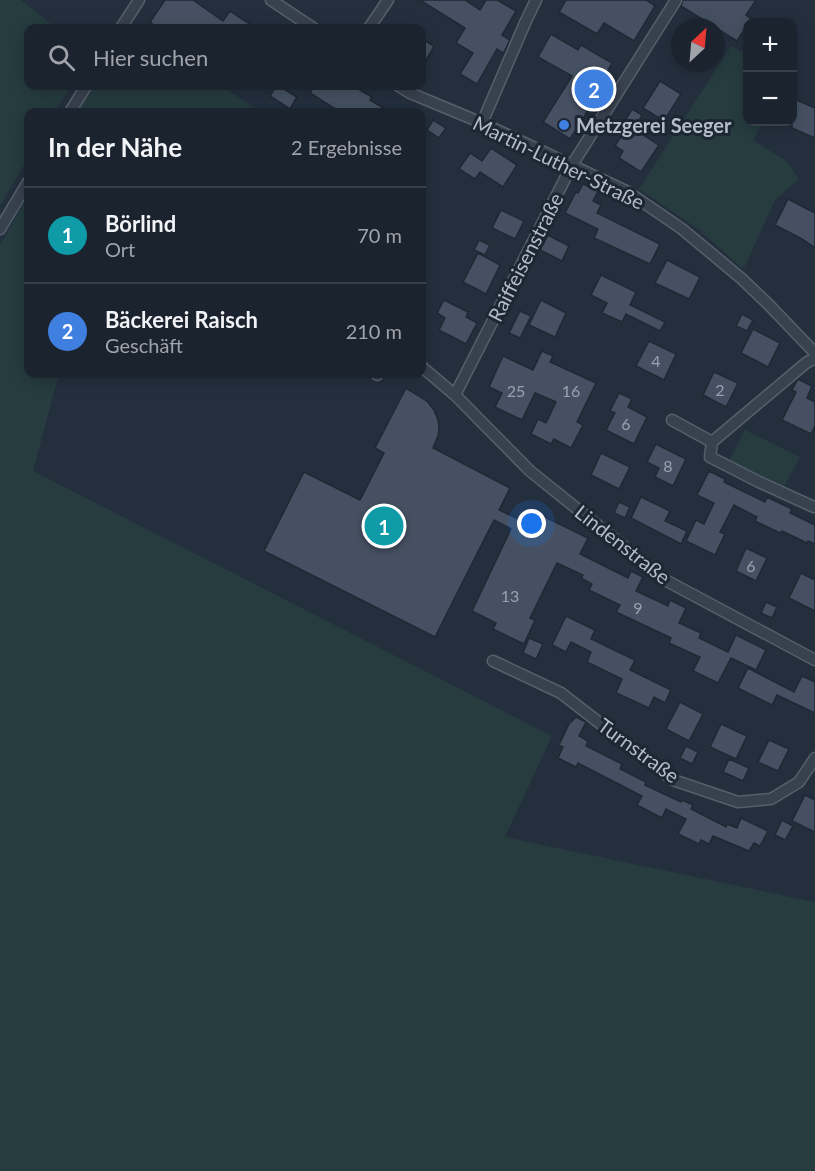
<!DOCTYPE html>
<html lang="de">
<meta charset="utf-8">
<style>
body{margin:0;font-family:Lato,sans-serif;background:#282f3a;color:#f1f3f6}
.controls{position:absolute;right:18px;top:18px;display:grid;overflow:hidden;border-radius:12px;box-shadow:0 3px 15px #0003}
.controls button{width:54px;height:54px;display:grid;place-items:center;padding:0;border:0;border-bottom:2px solid #39404a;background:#1b232e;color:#f1f3f6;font:30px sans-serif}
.compass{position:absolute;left:671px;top:18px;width:54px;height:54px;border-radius:50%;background:#1b232e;box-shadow:0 3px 15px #0003;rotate:26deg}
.you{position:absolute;left:532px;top:524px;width:21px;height:21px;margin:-15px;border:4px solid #fff;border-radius:50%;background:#1a73e8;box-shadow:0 0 0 9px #1a73e833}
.badge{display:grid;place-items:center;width:39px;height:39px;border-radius:50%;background:#8ab4f8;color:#fff;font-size:20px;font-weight:700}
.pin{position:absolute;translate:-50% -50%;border:3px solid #fff;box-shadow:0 2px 6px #0006}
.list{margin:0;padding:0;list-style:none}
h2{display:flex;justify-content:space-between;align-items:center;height:78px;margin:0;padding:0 24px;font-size:26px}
h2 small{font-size:20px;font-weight:400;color:#a0a4aa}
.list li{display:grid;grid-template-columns:39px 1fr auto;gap:18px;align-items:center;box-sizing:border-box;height:96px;padding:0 24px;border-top:2px solid #39404a}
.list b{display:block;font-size:22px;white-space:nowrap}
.list p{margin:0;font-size:20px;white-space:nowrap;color:#a0a4aa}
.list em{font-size:20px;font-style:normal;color:#a0a4aa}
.icon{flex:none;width:33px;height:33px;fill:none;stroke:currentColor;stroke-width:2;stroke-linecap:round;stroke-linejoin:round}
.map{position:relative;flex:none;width:815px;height:1171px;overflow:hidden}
.search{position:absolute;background:#1b232e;box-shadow:0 3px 15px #0003;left:24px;top:24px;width:402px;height:66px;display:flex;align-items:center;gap:15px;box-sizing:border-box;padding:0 21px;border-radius:12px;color:#a0a4aa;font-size:22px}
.panel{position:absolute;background:#1b232e;box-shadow:0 3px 15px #0003;left:24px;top:108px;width:402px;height:270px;border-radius:12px}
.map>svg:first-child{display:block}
</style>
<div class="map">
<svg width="815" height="1171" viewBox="0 0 815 1171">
<rect width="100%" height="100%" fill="#242f3e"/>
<g fill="#263c3f">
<polygon points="0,0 21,0 56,28 28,28 28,86 71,86 55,112 28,112 28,158 0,206"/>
<polygon points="731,46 747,54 748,122 763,122 753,140 786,161 799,179 775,200 745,266 741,267 698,229 639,189"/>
<polygon points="91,86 222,86 260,112 76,112"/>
<polygon points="28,195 28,374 59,374 33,471 552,736 505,837 815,902 815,1171 0,1171 0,245"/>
<polygon points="745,430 800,457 784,487 729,461"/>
</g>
<g fill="#455162" stroke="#1f2835" stroke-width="1.5">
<polygon points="165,0 193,0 223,21 230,11 256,28 158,28 150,22"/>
<polygon points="420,0 465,0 480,10 486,0 497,0 516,11 502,35 510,40 505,50 503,53 497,49 477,84 460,74 473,53 456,43 465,28"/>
<polygon points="566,0 646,0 655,6 634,41 604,23 597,34 559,12"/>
<polygon points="683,0 756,0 746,15 751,19 737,41 681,6"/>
<polygon points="551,34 578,50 581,45 612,63 598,88 601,90 570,139 543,122 572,76 538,57"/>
<polygon points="422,39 434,46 422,67"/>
<polygon points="660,81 681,94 664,121 643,108"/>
<polygon points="276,86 279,86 297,97 290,109 270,96"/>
<polygon points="314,86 353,86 372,97 370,100 390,112 340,112 310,93"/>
<polygon points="792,98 815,108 815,138 792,128"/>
<polygon points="632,109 642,115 634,129 659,145 641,172 619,158 623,151 615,146 627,127 623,124"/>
<polygon points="433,120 446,128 439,138 427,130"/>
<polygon points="491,148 517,165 503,187 480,172 475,179 459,169 470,153 482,161"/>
<polygon points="583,184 598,191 593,201 601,205 597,213 660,244 650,264 594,238 598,229 565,213 576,192 578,193"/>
<polygon points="788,199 815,213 815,248 802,239 775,225"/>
<polygon points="501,210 524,221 515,239 492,228"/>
<polygon points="548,235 569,246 562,261 540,250"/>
<polygon points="479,240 490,245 485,255 474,250"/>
<polygon points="478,253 500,265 486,294 463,282"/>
<polygon points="667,260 700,277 689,299 655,283"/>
<polygon points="601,275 636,292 630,305 665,322 660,331 626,314 622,322 602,313 607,303 591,295"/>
<polygon points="444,300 468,312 466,317 477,323 466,344 439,330 445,318 437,313"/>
<polygon points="541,300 566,313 555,337 529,325"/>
<polygon points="520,311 531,316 520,338 509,333"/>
<polygon points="742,314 753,320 747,331 736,326"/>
<polygon points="753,329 780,343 768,367 741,353"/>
<polygon points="649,341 676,354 664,380 636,366"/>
<polygon points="542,351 553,356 550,362 596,383 577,422 583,425 571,448 554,439 551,444 531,434 538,419 546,423 556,402 535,393 522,420 495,407 502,393 489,387 503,356 533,370"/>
<polygon points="714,372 738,383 726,407 703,395"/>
<polygon points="798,379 812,386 807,398 815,402 815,426 811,434 782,420 796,392 792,390"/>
<polygon points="406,388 427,401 434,410 438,420 439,428 438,436 433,448 510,488 499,510 537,528 543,516 588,538 580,554 628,578 631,571 643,577 636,591 668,606 670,600 686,608 679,623 701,633 699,638 728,652 736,635 766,650 756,670 731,658 718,683 693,671 700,657 669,643 671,638 616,612 620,605 589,590 592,584 581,578 583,575 557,563 530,618 535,620 524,644 493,629 496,623 472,611 511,529 494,520 435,637 264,551 304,472 360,500 384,453 375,448"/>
<polygon points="619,393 632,399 628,407 647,417 634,444 606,430 615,413 610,411"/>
<polygon points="656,444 686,459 673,486 655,477 659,468 647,462"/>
<polygon points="601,453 630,467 619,489 591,475"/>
<polygon points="709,471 725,479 724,482 765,502 767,497 792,509 790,513 815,525 815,544 808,541 807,543 782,531 780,533 755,521 757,517 734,505 720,532 725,534 715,555 686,541 696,520 704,524 714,503 697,495"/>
<polygon points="641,497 670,511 665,521 687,531 681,544 631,518"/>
<polygon points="619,502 630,507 625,518 614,513"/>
<polygon points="746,548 767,558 756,581 736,571"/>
<polygon points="801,573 815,580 815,611 789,598"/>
<polygon points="766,602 777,607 772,618 761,613"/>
<polygon points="566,616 595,630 591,639 635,660 630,670 671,690 665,703 654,697 649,708 616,693 622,679 587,662 591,652 571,642 566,652 552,645"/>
<polygon points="529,638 543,644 536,659 523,653"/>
<polygon points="748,668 794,692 802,676 815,682 815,713 777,695 772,705 738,688"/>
<polygon points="680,702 703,714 689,741 666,729"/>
<polygon points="576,717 586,722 579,736 588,741 586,746 622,764 620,769 646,782 645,785 681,802 682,800 693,805 691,809 726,827 727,824 737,828 741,818 768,831 760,846 754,843 749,851 713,836 709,844 701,840 699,844 678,834 686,819 666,809 662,818 637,805 642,796 578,763 576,767 558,758 563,747 559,745 569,724"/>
<polygon points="721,724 747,736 736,759 710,747"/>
<polygon points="769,740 789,749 778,771 758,762"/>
<polygon points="686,746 698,752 692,764 680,758"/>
<polygon points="729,759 749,768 743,781 723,772"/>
<polygon points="805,795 815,800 815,832 792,821"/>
<polygon points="782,820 793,826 785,840 775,835"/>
</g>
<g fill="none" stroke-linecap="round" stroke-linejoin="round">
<g stroke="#565f6c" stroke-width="13">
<g id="minor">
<polyline points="271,0 313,28"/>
<polyline points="121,28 139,0"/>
<polyline points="369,28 388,0"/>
<polyline points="399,86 410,93 482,123 628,192 682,229 742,279 770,306 815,353"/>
<polyline points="70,112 86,86"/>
<polyline points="482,123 525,23 536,0"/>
<polyline points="0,229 28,182"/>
<polyline points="422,367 455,395 530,471 667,581 815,660"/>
<polyline points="377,375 378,374"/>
<polyline points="455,395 572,165 676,0"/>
<polyline points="672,420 712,442"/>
<polyline points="712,442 806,363 815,358"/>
<polyline points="712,442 710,457 759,482 814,507"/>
<polyline points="493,661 561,693 673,780 738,802 771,799 799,782 815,758"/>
</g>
</g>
<use href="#minor" stroke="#38414e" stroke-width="10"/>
</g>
<circle fill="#3f7fe0" stroke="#1d2633" stroke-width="2" cx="564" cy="125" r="6"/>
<g text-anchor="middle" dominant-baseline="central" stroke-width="6" stroke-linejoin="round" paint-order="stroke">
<g font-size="16" fill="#98a1af">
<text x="656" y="360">4</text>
<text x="720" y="389">2</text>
<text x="516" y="390">25</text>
<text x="571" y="390">16</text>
<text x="626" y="423">6</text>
<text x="668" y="465">8</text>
<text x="751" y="565">6</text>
<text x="510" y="595">13</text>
<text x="638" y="607">9</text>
</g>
<g font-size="20" font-weight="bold" fill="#b4bcc9" stroke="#1d2633" text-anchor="start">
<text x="576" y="125">Metzgerei Seeger</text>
</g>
<g font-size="20" fill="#b4bcc9" stroke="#1d2633">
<text transform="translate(559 162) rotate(26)">Martin-Luther-Straße</text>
<text transform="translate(525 257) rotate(-63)">Raiffeisenstraße</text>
<text transform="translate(623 544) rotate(38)">Lindenstraße</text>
<text transform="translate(639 750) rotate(36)">Turnstraße</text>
</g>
</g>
</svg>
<div class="controls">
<button>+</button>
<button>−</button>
</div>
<svg class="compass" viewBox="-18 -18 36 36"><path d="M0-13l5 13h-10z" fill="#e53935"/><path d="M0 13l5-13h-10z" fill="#a0a4aa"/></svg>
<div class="you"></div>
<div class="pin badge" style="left:384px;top:526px;background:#0f9aa8">1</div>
<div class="pin badge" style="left:594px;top:89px;background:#3f7fe0">2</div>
<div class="search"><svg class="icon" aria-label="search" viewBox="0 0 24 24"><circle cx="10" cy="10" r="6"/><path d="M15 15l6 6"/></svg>Hier suchen</div>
<section class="panel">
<h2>In der Nähe<small>2 Ergebnisse</small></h2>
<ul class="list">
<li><span class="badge" style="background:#0f9aa8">1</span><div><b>Börlind</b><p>Ort</p></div><em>70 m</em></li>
<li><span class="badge" style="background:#3f7fe0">2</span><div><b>Bäckerei Raisch</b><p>Geschäft</p></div><em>210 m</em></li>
</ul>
</section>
</div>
